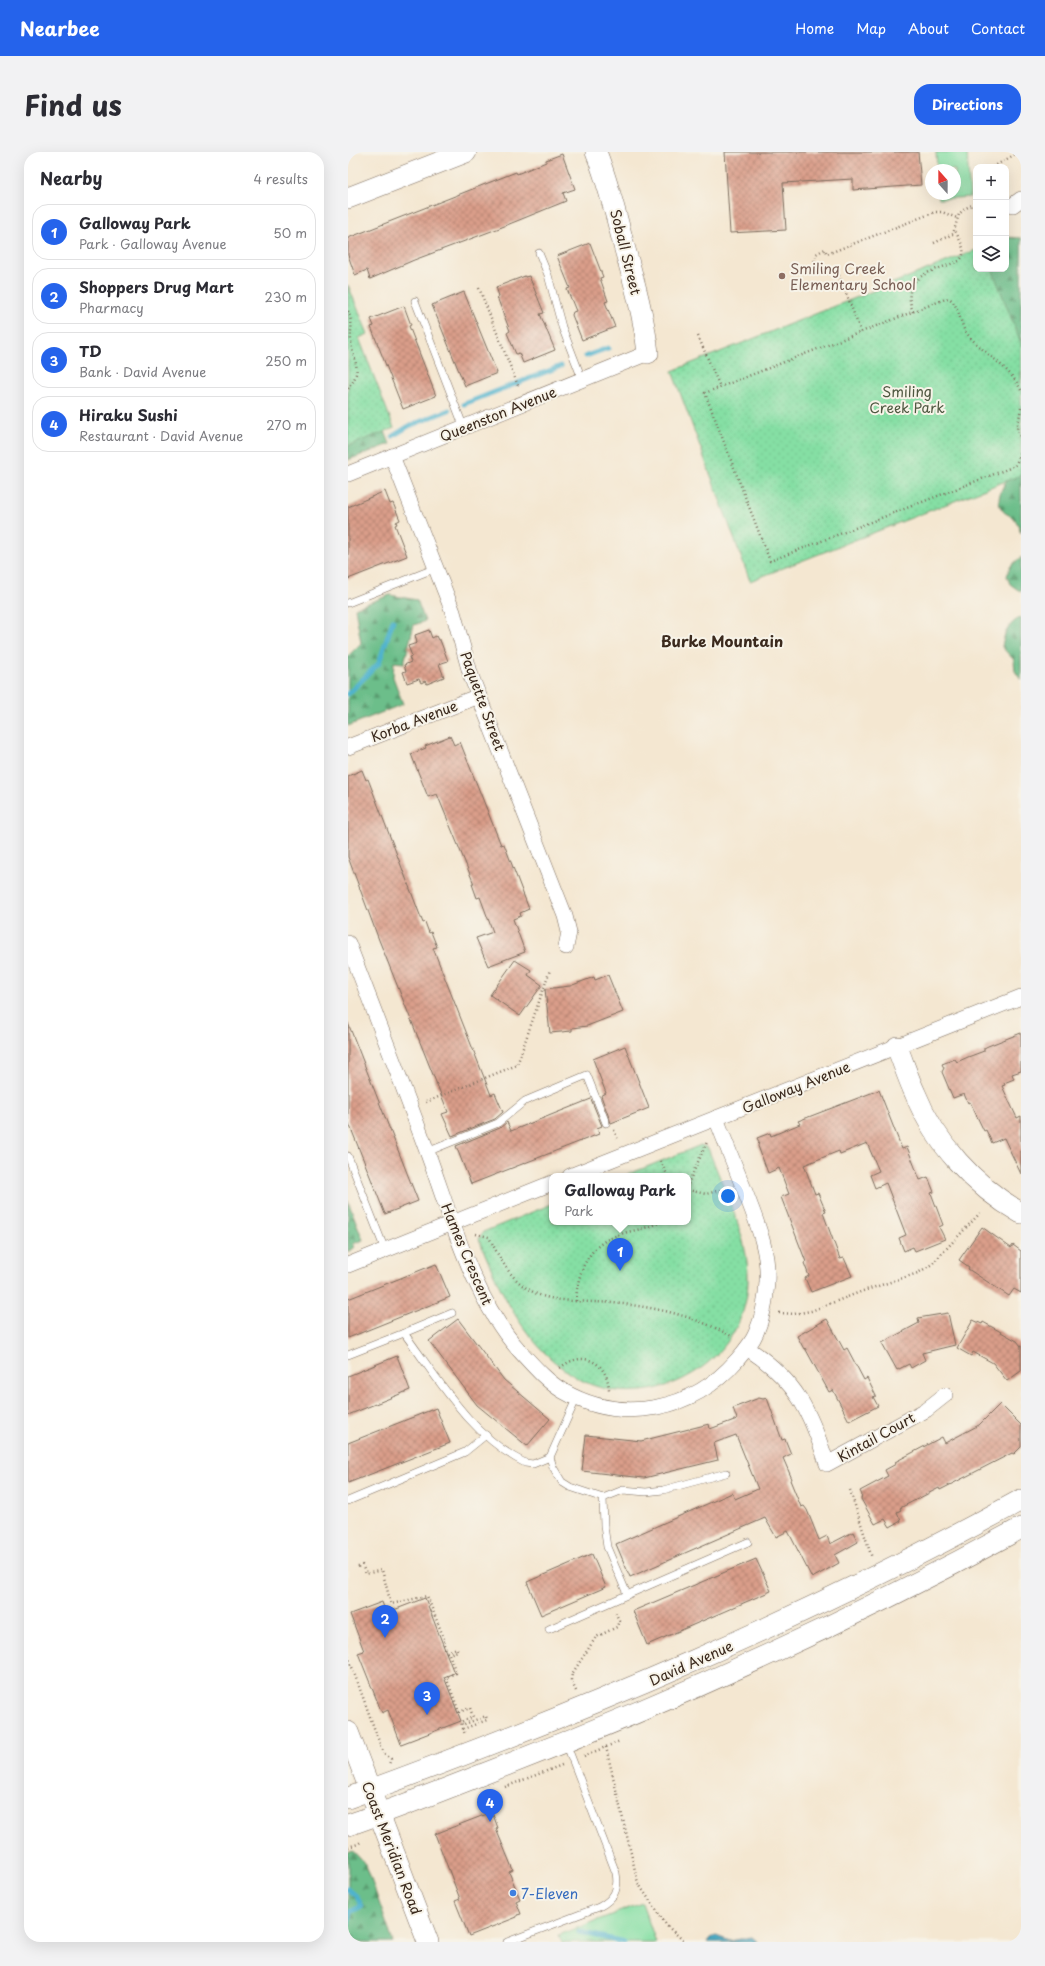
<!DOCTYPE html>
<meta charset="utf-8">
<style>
body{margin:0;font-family:"Playpen Sans",sans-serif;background:#f2f2f3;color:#2b2b33}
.controls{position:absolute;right:12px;top:12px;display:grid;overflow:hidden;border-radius:8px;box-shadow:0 4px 16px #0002}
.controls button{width:36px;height:36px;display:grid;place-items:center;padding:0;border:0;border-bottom:1px solid #e1e1e2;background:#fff;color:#2b2b33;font:20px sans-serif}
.compass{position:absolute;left:577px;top:12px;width:36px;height:36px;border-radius:50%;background:#fff;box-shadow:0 4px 16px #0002;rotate:339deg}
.you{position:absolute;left:380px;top:1044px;width:14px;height:14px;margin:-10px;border:3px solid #fff;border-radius:50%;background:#1a73e8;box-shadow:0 0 0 6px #1a73e833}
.badge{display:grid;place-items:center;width:26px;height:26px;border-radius:50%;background:#2563eb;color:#fff;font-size:13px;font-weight:700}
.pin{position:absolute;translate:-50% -33px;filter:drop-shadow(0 1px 2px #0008)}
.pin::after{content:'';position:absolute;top:21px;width:14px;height:12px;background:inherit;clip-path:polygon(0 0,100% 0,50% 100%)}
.popup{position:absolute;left:201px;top:1021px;width:142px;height:52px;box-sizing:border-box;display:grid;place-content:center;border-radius:8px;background:#fff;filter:drop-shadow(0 1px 3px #0005);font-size:13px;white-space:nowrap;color:#7c7c81}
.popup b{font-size:15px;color:#2b2b33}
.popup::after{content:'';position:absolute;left:50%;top:100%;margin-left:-8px;border:8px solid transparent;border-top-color:#fff}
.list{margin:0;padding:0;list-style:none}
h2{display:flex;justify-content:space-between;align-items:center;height:52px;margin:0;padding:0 16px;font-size:17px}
h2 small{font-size:13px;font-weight:400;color:#7c7c81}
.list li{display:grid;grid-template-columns:26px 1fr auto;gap:12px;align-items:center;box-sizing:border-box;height:56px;margin:0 8px 8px;padding:0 8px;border:1px solid #e1e1e2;border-radius:16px}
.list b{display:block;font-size:15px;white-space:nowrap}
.list p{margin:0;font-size:13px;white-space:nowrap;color:#7c7c81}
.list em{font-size:13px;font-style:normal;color:#7c7c81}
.icon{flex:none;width:22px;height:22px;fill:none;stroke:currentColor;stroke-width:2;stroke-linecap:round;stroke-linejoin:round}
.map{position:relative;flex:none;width:673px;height:1790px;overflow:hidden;border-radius:16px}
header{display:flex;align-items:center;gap:24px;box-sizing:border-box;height:56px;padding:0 20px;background:#2563eb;color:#fff}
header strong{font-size:19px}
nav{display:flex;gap:22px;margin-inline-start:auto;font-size:14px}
.intro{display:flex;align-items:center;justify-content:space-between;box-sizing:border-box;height:96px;padding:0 24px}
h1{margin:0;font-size:28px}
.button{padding:10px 18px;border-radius:16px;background:#2563eb;color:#fff;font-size:14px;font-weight:700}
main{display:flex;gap:24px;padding:0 24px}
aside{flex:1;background:#fff;border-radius:16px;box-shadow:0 4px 16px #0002}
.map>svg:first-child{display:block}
</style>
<header>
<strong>Nearbee</strong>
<nav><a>Home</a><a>Map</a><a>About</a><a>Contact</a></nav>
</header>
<div class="intro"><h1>Find us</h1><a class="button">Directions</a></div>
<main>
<aside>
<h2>Nearby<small>4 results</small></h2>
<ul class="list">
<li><span class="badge">1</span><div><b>Galloway Park</b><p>Park · Galloway Avenue</p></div><em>50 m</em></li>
<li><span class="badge">2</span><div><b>Shoppers Drug Mart</b><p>Pharmacy</p></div><em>230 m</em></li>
<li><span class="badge">3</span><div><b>TD</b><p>Bank · David Avenue</p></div><em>250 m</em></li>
<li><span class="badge">4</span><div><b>Hiraku Sushi</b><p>Restaurant · David Avenue</p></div><em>270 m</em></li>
</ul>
</aside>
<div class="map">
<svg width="673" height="1790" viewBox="0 0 673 1790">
<defs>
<pattern id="forest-firs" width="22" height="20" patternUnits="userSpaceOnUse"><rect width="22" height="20" fill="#6cbe8a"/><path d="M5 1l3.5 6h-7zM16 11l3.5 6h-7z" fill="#5a9b70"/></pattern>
<pattern id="park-dots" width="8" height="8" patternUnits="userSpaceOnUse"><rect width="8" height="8" fill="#85dfa4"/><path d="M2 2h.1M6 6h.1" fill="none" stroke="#74c08d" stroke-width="1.8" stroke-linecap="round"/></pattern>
<pattern id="water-rules" width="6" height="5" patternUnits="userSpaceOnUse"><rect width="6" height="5" fill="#4fb3ce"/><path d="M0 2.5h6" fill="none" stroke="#4392a7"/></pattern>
<pattern id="building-cross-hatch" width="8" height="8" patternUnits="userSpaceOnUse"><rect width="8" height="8" fill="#da9e8a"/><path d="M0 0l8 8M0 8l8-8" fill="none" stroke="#b28170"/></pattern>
</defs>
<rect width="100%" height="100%" fill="#f7f3e8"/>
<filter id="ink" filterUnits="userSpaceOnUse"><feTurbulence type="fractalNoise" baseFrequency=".025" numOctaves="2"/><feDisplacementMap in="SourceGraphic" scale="8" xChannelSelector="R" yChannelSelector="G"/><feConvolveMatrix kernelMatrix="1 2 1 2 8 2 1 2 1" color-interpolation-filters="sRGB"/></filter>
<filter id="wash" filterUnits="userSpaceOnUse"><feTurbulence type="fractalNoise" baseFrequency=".012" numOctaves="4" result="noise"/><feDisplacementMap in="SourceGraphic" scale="16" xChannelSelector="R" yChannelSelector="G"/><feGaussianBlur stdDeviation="0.9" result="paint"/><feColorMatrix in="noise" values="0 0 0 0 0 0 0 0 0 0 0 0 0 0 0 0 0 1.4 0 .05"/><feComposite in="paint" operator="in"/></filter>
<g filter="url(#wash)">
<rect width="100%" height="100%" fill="#f4e7d1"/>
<g fill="#85dfa4" stroke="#608461">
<polygon points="588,0 619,0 622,45 591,47 590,42 607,42 607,18 589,18"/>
<polygon points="294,1751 308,1790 214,1790 211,1783"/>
</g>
<g fill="url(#forest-firs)" stroke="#547454">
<polygon points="658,85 673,86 673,227 634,117 658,117"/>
<polygon points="0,241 29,259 42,292 0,308"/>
<path d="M673 310V381C670 375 670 369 664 365 662 363 658 362 656 360 641 345 664 322 673 310Z"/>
<polygon points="673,405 673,440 662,432 659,424 662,415"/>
<polygon points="42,443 69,448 77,469 66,473 56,511 46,510 45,525 55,552 0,574 0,504 13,491 7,456"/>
<path d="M673 465V528L667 519 666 508 654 495C656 481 660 472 673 465Z"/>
<polygon points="0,1049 15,1088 5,1092 6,1095 0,1100"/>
<polygon points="5,1699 18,1713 45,1790 0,1790 0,1701"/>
</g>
<g fill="url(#park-dots)" stroke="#608461">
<polygon points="628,98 628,117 644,117 673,191 673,323 402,429 324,219"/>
<polygon points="0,133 20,182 11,186 46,276 0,294"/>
<path d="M353 993 360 996C375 1036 401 1084 400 1128 399 1216 293 1270 221 1221 174 1189 151 1137 131 1087L135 1080 204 1052V1070H340V1024H276Z"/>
</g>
<polygon fill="url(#water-rules)" stroke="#456e76" points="368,1784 382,1789 404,1785 410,1790 360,1790 363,1786"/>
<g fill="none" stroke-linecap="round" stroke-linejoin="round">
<g stroke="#4fb3ce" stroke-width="5">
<polyline points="238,204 260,196"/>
<polyline points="116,252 213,214"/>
<polyline points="45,284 61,274 101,258"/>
<polyline points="0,542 31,511 45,468"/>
<polyline points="0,1737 8,1744 14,1754 2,1760 0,1771"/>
<polyline points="231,1780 276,1790"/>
</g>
</g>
<g id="blocks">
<g fill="url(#building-cross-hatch)">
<polygon points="377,0 570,0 573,33 505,38 505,27 435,31 438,78 382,81"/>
<polygon points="214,2 227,37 215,41 218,49 149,77 66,108 22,127 19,118 7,123 0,103 0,86 168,20 169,22 198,10 198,8"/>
<polygon points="242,91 255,125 252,126 260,149 257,150 267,175 234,188 224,163 225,160 228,159 219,137 222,136 209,104"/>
<polygon points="177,124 177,125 181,124 196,161 192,162 207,198 175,211 171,201 168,202 159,181 162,179 149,145 151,144 148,135"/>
<polygon points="116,140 149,221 117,234 84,153"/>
<polygon points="56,154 63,173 61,174 88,244 55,257 23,175 26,174 23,167"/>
<polygon points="37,339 42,352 45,351 52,368 48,370 49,372 47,373 59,404 0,427 0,355"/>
<polygon points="81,478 84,486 88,484 90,488 92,488 100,509 91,512 96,525 79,532 77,529 73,531 71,527 59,531 55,520 58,519 56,513 63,510 61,505 64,504 60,494 69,491 67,483"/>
<polygon points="102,584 106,593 112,590 153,693 156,692 181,757 172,761 173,764 165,767 177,800 140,814 128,786 145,780 132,745 129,746 124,732 126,732 89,642 80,645 63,602 78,596 77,594"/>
<polygon points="14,618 18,628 20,627 75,771 77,770 81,781 83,780 89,795 85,796 143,943 147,941 155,960 147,967 104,984 94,962 100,960 31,788 0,705 0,624"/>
<polygon points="167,808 183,818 180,823 194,833 172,864 142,843"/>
<polygon points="260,823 275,860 239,874 224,876 224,879 202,881 197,837 222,834 246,825 247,828"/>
<polygon points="0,871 70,1049 37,1062 0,969"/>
<polygon points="673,881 673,919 664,922 666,927 656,931 657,933 654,934 669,966 673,964 673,1022 656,986 644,991 638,978 636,979 622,950 620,951 616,942 605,946 594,920 596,916 594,912 607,907 609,910 620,905 636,899 636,896 640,894"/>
<polygon points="277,894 301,956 263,971 253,944 258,941 245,907"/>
<polygon points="531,938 554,997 559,995 572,1028 580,1025 586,1040 583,1041 595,1073 591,1075 597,1087 567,1099 565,1095 556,1099 551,1086 558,1083 538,1031 527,1036 522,1023 531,1019 519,991 492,1002 491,999 456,1013 467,1042 470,1041 478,1060 475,1061 492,1107 496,1106 504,1124 463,1140 457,1126 461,1124 456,1111 458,1110 433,1045 441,1042 431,1016 420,1021 410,994 411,990 409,986 422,981 423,984 452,972 450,969"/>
<polygon points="243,947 254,974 249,976 251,982 123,1032 108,994 152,976 159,970 163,979"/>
<polygon points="634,1075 663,1096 665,1093 673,1099 673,1141 666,1137 661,1144 620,1117 621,1115 611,1108"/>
<polygon points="88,1112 102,1145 0,1186 0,1147"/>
<polygon points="600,1161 607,1193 574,1201 577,1208 563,1216 561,1212 549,1218 534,1191 571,1171 570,1166"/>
<polygon points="110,1167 156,1228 202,1267 179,1294 129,1253 81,1189"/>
<polygon points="479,1167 496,1198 499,1196 516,1228 519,1226 528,1244 525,1245 530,1254 501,1269 485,1238 481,1240 457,1196 456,1197 449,1184"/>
<polygon points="625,1168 634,1172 635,1170 669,1189 673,1194 673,1219 659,1229 645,1211 625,1200 623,1204 609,1196"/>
<polygon points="49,1204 62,1238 0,1263 0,1224"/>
<polygon points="411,1246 415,1247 419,1246 434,1288 437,1287 443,1302 435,1306 444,1327 442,1328 453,1355 456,1354 459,1358 471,1388 479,1384 482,1392 505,1380 510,1390 487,1403 491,1411 464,1426 440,1379 428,1385 417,1366 282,1425 268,1392 384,1341 387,1347 410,1337 388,1283 366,1291 370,1308 296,1326 234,1319 238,1283 293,1289 361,1272 362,1277 389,1267 385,1256"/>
<polygon points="652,1252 673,1273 673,1295 666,1302 664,1301 592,1338 591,1336 552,1356 553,1358 549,1360 553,1369 542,1375 537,1367 527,1372 513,1347 514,1343 512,1339 540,1324 537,1318 548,1312 547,1310 594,1285 597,1291 631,1273"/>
<polygon points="88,1256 102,1291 0,1331 0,1291"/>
<polygon points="244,1402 258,1435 193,1463 179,1430"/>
<polygon points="408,1407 423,1439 299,1493 285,1459"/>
<polygon points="77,1446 106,1521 96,1525 113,1569 53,1592 40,1558 34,1561 10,1501 16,1499 2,1462 34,1450 38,1461"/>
<polygon points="144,1660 150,1676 148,1677 165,1718 161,1720 172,1747 168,1749 173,1762 169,1763 169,1765 121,1784 107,1749 112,1747 87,1682"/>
</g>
</g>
</g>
<g filter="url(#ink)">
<use href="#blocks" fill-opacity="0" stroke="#7c6c5d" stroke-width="1"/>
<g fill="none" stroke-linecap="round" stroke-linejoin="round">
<g stroke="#7c6c5d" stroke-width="8">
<g id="lane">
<polyline points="191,101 200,123 214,175 234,227"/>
<polyline points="67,149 116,276"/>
<polyline points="0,451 88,416"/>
<polyline points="79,1000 150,971 177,949 239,923 258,971"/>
<polyline points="0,1004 37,1098"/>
<polyline points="56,1181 104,1161"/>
<path d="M0 1203 56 1181C91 1228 123 1284 177 1311L185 1312 202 1305 205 1315 214 1330 222 1335 255 1346 275 1338 298 1340 315 1338 378 1321"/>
<polyline points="202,1305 229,1245"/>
<polyline points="255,1346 256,1374 259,1395 279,1442"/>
<polyline points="0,1349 117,1300 138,1283"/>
<polyline points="201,1477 400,1390"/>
<path d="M159 1790 251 1755C266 1747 271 1738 268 1721L218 1591"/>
</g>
</g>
<g stroke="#7c6c5d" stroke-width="16">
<g id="street">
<polyline points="665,53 673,47"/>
<polyline points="44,304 105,460 123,524 217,764 221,780 218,795"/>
<polyline points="0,322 300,201"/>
<polyline points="0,595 131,544"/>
<path d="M0 791C27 861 54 931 80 1002 103 1065 125 1146 170 1197 183 1211 198 1229 215 1239 274 1273 345 1259 389 1208 396 1200 404 1191 408 1181 415 1165 418 1147 419 1130 421 1099 409 1071 398 1042 388 1017 378 992 368 966"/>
<polyline points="222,1024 673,845"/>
<polyline points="0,1113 204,1031"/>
<path d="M399 1196C448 1228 462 1258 479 1312L578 1258 597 1243"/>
</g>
</g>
<g stroke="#7c6c5d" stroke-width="22">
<g id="secondary">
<path d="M248 0C260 31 268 62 276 94 286 129 296 165 300 201"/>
<polyline points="0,46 118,0"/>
<path d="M549 895C555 910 560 926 567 941 587 991 626 1034 673 1061"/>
<polyline points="0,1580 80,1790"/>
<path d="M0 1646C231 1562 457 1467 673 1348"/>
<path d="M0 1673C47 1657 92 1639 138 1621 321 1551 501 1470 673 1376"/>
</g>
</g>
<g stroke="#7c6c5d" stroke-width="2.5" stroke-dasharray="1 3" stroke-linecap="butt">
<polyline points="645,15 671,0"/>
<polyline points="586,91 605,82 611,62 618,56 628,51"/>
<polyline points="131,136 171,236"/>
<path d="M0 159C6 175 2 175 3 189 5 211 16 216 0 237"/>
<path d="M565 160C551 123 584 120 611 109 621 100 611 88 607 78"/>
<polyline points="513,180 489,118 479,121 472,119 466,111 468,102 477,97 479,102 587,60 594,60 609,66"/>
<polyline points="350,184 372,235"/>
<path d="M673 238C661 213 633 201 617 179 612 170 610 150 600 146L357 241 422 409 667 314 673 301"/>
<polyline points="673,256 669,277 673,287"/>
<polyline points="78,950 169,913 202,818"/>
<polyline points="266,978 270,988"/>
<polyline points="312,1009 320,1024"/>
<polyline points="340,1032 359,990"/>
<polyline points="340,1038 358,1042 377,1037"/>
<path d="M128 1082 141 1085C153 1109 163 1129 187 1141 207 1151 243 1149 265 1151 308 1155 348 1164 385 1185"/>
<path d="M228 1149C229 1120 241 1092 270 1083 284 1078 299 1077 312 1070"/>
<polyline points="431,1161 446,1162 463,1159 515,1139 570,1121 584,1112 633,1060"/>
<path d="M212 1216C234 1197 260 1210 261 1238"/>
<polyline points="502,1338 524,1406"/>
<polyline points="10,1415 14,1413 18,1422 34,1418 43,1452 79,1444 97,1489 95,1490 99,1500 109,1496 110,1499 101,1502 108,1521 98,1525 111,1560 122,1556 125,1565 113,1570 114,1573 138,1564 139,1568 115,1577 117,1583"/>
<polyline points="0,1504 33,1595 37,1602 43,1607 41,1612"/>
<polyline points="228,1539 223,1528 224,1522 248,1485 269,1475 271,1468 267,1460"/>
<polyline points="258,1595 290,1731 319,1774 337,1790"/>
<polyline points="236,1604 272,1589"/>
<polyline points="157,1635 214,1613"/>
<polyline points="0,1695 10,1692 14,1689"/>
</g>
<use href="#lane" stroke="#fff" stroke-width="7"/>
<use href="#street" stroke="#fff" stroke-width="15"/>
<use href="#secondary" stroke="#fff" stroke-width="21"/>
</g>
</g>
<circle fill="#8d6e63" stroke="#f7f3e8" stroke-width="1.5" cx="434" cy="124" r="4"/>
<circle fill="#3f7fe0" stroke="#f7f3e8" stroke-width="1.5" cx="165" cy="1741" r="4"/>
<g text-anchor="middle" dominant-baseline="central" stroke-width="4" stroke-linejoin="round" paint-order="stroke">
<g font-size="14" fill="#3b2a1e" stroke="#f7f3e8">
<text transform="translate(278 100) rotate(76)">Soball Street</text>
<text transform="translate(150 262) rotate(-22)">Queenston Avenue</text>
<text transform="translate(135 549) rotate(70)">Paquette Street</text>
<text transform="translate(66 569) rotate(-21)">Korba Avenue</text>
<text transform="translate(448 935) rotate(-22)">Galloway Avenue</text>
<text transform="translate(119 1102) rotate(67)">Hames Crescent</text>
<text transform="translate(528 1285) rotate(-29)">Kintail Court</text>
<text transform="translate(343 1511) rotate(-24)">David Avenue</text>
<text transform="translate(44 1696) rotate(69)">Coast Meridian Road</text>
</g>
<g font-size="14" fill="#785e54" stroke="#f7f3e8" text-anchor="start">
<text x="442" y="116">Smiling Creek<tspan x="442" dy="16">Elementary School</tspan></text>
</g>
<g font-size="14" fill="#4e5740" stroke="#f7f3e8">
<text x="559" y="239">Smiling<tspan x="559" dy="16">Creek Park</tspan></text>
</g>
<g font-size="14" fill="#366cbe" stroke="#f7f3e8" text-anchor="start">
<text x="173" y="1741">7-Eleven</text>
</g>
<g font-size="15" font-weight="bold" fill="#3b2a1e" stroke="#f7f3e8">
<text x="374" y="488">Burke Mountain</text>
</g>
</g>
</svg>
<div class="controls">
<button>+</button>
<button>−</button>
<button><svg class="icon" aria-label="layers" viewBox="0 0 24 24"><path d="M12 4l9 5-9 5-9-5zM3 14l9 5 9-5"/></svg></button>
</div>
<svg class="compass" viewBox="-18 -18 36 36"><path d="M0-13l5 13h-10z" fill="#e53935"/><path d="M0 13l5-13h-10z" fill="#7c7c81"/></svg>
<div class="you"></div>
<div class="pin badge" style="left:272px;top:1119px">1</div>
<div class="popup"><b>Galloway Park</b>Park</div>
<div class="pin badge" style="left:37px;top:1486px">2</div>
<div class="pin badge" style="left:79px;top:1563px">3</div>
<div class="pin badge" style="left:142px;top:1670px">4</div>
</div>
</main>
